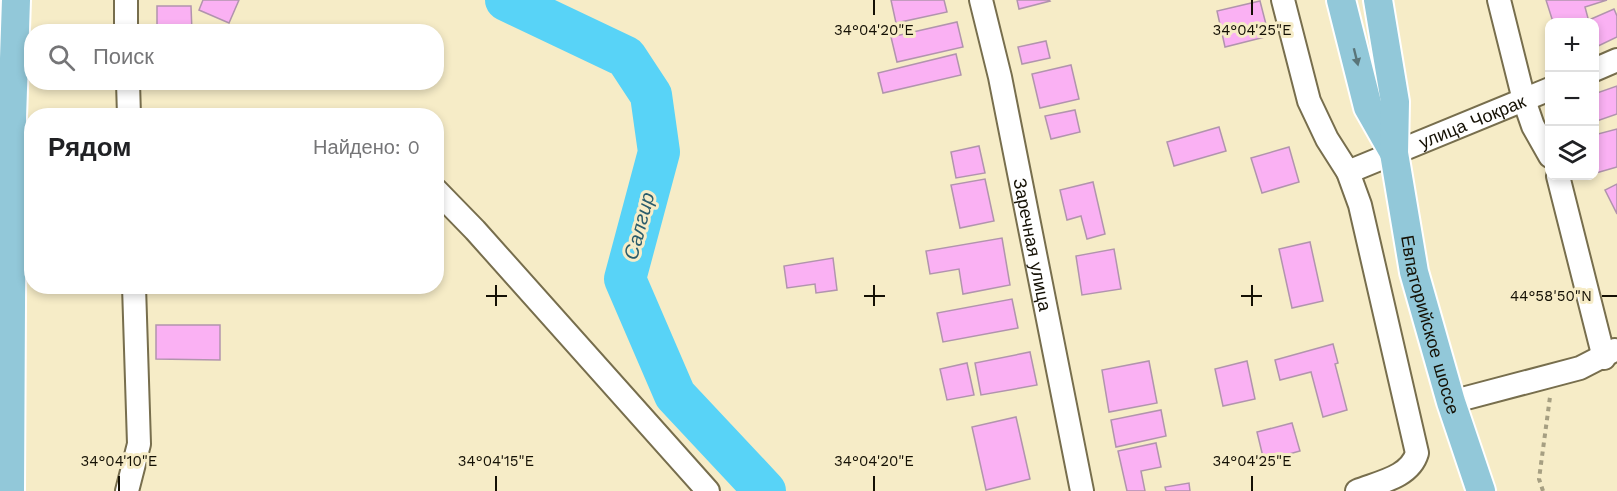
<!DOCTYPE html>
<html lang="ru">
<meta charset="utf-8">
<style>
body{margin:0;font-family:"Work Sans",sans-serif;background:#f6f6f6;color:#202124}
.controls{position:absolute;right:18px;top:18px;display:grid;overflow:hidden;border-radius:12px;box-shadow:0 3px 9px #0003}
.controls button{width:54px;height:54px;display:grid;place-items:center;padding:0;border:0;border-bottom:2px solid #e0e0e0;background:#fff;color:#202124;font:30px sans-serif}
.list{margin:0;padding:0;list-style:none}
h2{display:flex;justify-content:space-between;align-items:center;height:78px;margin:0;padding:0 24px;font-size:26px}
h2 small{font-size:20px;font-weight:400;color:#757577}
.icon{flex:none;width:33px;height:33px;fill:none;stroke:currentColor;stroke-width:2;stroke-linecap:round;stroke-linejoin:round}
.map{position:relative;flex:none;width:1617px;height:491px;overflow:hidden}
.search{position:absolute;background:#fff;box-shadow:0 3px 9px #0003;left:24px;top:24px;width:420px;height:66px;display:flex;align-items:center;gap:15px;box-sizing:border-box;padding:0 21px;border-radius:24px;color:#757577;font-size:22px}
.panel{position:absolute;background:#fff;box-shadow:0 3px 9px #0003;left:24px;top:108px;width:420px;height:186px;border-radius:24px}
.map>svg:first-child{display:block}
</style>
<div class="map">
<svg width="1617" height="491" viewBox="0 0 1617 491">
<rect width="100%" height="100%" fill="#f6ecc7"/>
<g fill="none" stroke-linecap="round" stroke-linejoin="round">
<polyline stroke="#58d3f7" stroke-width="42" points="506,0 626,57 651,95 659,152 625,279 675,395 765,491"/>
</g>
<g fill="#fab1f3" stroke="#b194ad" stroke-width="1.5">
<polygon points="203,0 239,0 229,23 199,10"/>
<polygon points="891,0 944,0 947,12 896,23"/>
<polygon points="1017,0 1049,0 1050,1 1019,9"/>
<polygon points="1546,0 1607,0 1585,7 1589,22 1553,22"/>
<polygon points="1260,1 1269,36 1225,47 1217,11"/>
<polygon points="157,6 191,6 192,32 157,32"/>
<polygon points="1614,9 1617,16 1617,37 1594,48 1594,22 1591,19"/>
<polygon points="957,22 963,47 897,62 891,37"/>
<polygon points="1046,41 1050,58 1022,64 1018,47"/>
<polygon points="956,54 961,75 883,93 878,73"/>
<polygon points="1071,65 1079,99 1040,108 1032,74"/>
<polygon points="1617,86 1617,114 1594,122 1594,94"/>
<polygon points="1075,110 1080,132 1051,139 1045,116"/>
<polygon points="1219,127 1226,151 1174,166 1167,142"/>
<polygon points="1617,129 1617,167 1596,173 1594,135"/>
<polygon points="979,146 985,173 956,178 951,152"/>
<polygon points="1289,147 1299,182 1262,193 1251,158"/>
<polygon points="985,179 994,221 960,228 951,185"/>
<polygon points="1093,182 1105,234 1087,239 1081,216 1067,220 1060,190"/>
<polygon points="1617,184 1617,214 1605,190"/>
<polygon points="1002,238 1010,285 963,294 959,269 930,274 926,251"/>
<polygon points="1310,242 1323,301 1292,308 1279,249"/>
<polygon points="1114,249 1121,289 1082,295 1076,256"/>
<polygon points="833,258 837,290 816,293 815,284 787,288 784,266"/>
<polygon points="1012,299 1018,328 943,342 937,313"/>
<polygon points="156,325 220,325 220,360 156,359"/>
<polygon points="1333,344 1338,363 1335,364 1347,410 1323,417 1311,372 1280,380 1275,360"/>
<polygon points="1030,352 1037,385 981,395 975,363"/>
<polygon points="1149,361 1157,403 1109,412 1102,370"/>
<polygon points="1247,361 1255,399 1223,406 1215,369"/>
<polygon points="967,363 974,395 947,400 940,369"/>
<polygon points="1161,410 1166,436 1116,447 1111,420"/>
<polygon points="1016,417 1030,479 986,490 972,427"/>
<polygon points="1292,423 1300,451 1264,461 1257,432"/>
<polygon points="1156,443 1161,467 1141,471 1145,491 1127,491 1118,451"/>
<polygon points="1189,483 1190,491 1166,491 1165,487"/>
</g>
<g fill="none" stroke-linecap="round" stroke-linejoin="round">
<g stroke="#776e4d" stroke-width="26">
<g id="minor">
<polyline points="126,0 126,32"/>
<path id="s1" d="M981 0 1000 77 1082 491"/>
<path d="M1283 0 1309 101 1327 139 1348 172 1360 205 1417 453C1410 477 1380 482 1357 491"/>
<polyline points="1499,0 1524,100 1533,126 1550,156"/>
<polyline points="1594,70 1617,60"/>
<polyline points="128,82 129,116"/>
<path id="s2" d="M1348 172 1550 89"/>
<polyline points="1558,176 1604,358"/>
<polyline points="436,190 475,230 708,491"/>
<polyline points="1451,402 1580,368 1615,350"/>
<polyline points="127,491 139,444 134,286"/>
</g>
</g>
<g stroke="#fff" stroke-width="32">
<g id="major">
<polyline points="1341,0 1368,107 1393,151"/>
<path id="s3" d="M1378 0 1395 102 1394 153 1414 272 1451 402 1481 491"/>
<polyline points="10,491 12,118 16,0"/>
</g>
</g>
<polyline stroke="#a69f82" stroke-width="4" stroke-dasharray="4.5 4.5" stroke-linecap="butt" points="1543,491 1539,479 1550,397"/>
<use href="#minor" stroke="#fff" stroke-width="22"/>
<use href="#major" stroke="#92c8d9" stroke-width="28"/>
</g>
<defs><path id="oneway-solid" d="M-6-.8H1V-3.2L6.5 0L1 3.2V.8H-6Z" transform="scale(1.5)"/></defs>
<use fill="#597579" href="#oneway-solid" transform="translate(1356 57) rotate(76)"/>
<path fill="none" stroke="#141004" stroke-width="2" d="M874 0V15M1252 0V15M496 285V306M874 285V306M1252 285V306M486 296H507M864 296H885M1241 296H1262M1602 296H1617M119 476V491M496 476V491M874 476V491M1252 476V491"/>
<g text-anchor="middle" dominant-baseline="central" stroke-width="6" stroke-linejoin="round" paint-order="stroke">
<g font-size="18" fill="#141004" stroke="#f6ecc7">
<text stroke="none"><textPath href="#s2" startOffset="134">улица Чокрак</textPath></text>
<text stroke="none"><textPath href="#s1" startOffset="250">Заречная улица</textPath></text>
<text stroke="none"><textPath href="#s3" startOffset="330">Евпаторийское шоссе</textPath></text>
</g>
<g font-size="20" font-style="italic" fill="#2a5c6c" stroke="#f6ecc7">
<text transform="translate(639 226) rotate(-75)">Салгир</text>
</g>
</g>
<g font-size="15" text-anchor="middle" fill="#141004" stroke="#f6ecc7" stroke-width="6" stroke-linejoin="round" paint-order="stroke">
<text x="874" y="35">34°04'20"E</text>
<text x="1252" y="35">34°04'25"E</text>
<text x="1551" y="301">44°58'50"N</text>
<text x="119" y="466">34°04'10"E</text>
<text x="496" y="466">34°04'15"E</text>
<text x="874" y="466">34°04'20"E</text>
<text x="1252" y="466">34°04'25"E</text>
</g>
</svg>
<div class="controls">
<button>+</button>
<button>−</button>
<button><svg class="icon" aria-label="layers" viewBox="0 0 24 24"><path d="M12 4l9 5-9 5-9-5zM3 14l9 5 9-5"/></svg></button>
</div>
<div class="search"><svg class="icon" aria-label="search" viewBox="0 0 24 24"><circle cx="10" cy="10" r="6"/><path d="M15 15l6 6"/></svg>Поиск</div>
<section class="panel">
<h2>Рядом<small>Найдено: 0</small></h2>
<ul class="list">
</ul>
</section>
</div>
